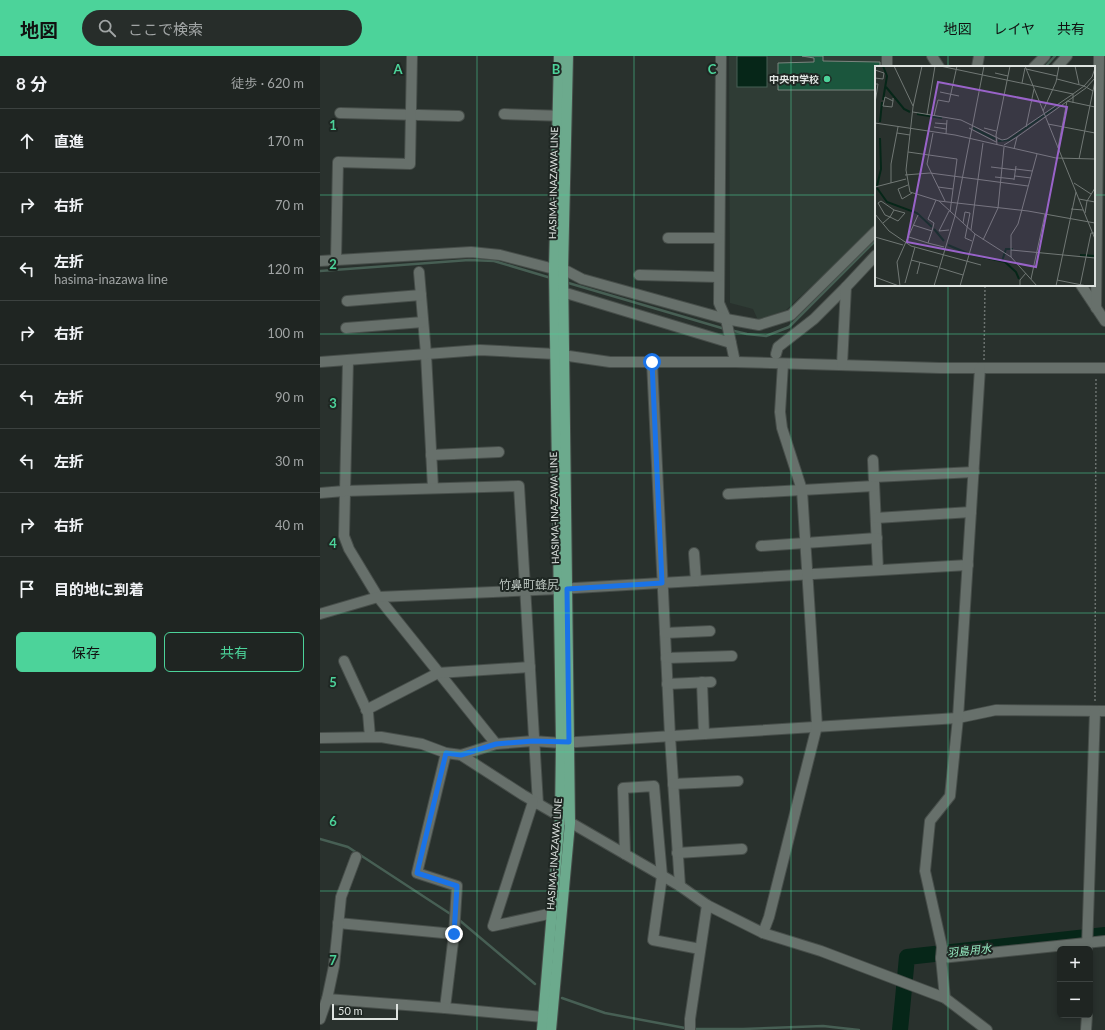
<!DOCTYPE html>
<html lang="ja">
<meta charset="utf-8">
<style>
body{margin:0;font-family:Lato,"Noto Sans JP",sans-serif;background:#272d2a;color:#f1f3f6}
.controls{position:absolute;right:12px;bottom:12px;display:grid;overflow:hidden;border-radius:6px;box-shadow:0 2px 6px #0003}
.controls button{width:36px;height:36px;display:grid;place-items:center;padding:0;border:0;border-bottom:1px solid #3c4240;background:#1f2522;color:#f1f3f6;font:20px sans-serif}
.scale{position:absolute;left:12px;bottom:10px;width:66px;box-sizing:border-box;padding-left:4px;border:2px solid #dee3e0;border-top:0;font-size:11px;line-height:14px;white-space:nowrap;color:#dee3e0;-webkit-text-stroke:3px #1f2723;paint-order:stroke}
.stop{position:absolute;width:12px;height:12px;margin:-9px;border:3px solid #1a73e8;border-radius:50%;background:#fff}
.stop.end{background:#1a73e8;border-color:#fff;box-shadow:0 1px 4px #0008}
.list{margin:0;padding:0;list-style:none}
h2{display:flex;justify-content:space-between;align-items:center;height:52px;margin:0;padding:0 16px;font-size:17px}
h2 small{font-size:13px;font-weight:400;color:#a1a5a5}
.list li{display:grid;grid-template-columns:26px 1fr auto;gap:12px;align-items:center;box-sizing:border-box;height:64px;padding:0 16px;border-top:1px solid #3c4240}
.list b{display:block;font-size:15px;white-space:nowrap}
.list p{margin:0;font-size:13px;white-space:nowrap;color:#a1a5a5}
.list em{font-size:13px;font-style:normal;color:#a1a5a5}
.actions{display:flex;gap:8px;padding:12px 16px}
.actions a{flex:1;padding:9px 0;border:1px solid #4cd39a;border-radius:6px;text-align:center;font-size:14px;color:#4cd39a}
.actions .main{background:#4cd39a;color:#111}
.icon{flex:none;width:22px;height:22px;fill:none;stroke:currentColor;stroke-width:2;stroke-linecap:round;stroke-linejoin:round}
.map{position:relative;flex:none;width:785px;height:974px;overflow:hidden}
header{display:flex;align-items:center;gap:24px;box-sizing:border-box;height:56px;padding:0 20px;background:#4cd39a;color:#111}
header strong{font-size:19px}
nav{display:flex;gap:22px;margin-inline-start:auto;font-size:14px}
.search{width:280px;height:36px;background:#272d2a;display:flex;align-items:center;gap:10px;box-sizing:border-box;padding:0 14px;border-radius:22px;color:#a1a5a5;font-size:15px}
main{display:flex}
aside{flex:1;background:#1f2522}
.map>svg:first-child{display:block}
</style>
<header>
<strong>地図</strong>
<div class="search"><svg class="icon" aria-label="search" viewBox="0 0 24 24"><circle cx="10" cy="10" r="6"/><path d="M15 15l6 6"/></svg>ここで検索</div>
<nav><a>地図</a><a>レイヤ</a><a>共有</a></nav>
</header>
<main>
<aside>
<h2>8 分<small>徒歩 · 620 m</small></h2>
<ul class="list">
<li><svg class="icon" aria-label="ahead" viewBox="0 0 24 24"><path d="M12 20V5M6 11l6-6 6 6"/></svg><div><b>直進</b></div><em>170 m</em></li>
<li><svg class="icon" aria-label="right" viewBox="0 0 24 24"><path d="M7 20v-9h11M14 6l5 5-5 5"/></svg><div><b>右折</b></div><em>70 m</em></li>
<li><svg class="icon" aria-label="left" viewBox="0 0 24 24"><path d="M17 20v-9H6M10 6l-5 5 5 5"/></svg><div><b>左折</b><p>hasima-inazawa line</p></div><em>120 m</em></li>
<li><svg class="icon" aria-label="right" viewBox="0 0 24 24"><path d="M7 20v-9h11M14 6l5 5-5 5"/></svg><div><b>右折</b></div><em>100 m</em></li>
<li><svg class="icon" aria-label="left" viewBox="0 0 24 24"><path d="M17 20v-9H6M10 6l-5 5 5 5"/></svg><div><b>左折</b></div><em>90 m</em></li>
<li><svg class="icon" aria-label="left" viewBox="0 0 24 24"><path d="M17 20v-9H6M10 6l-5 5 5 5"/></svg><div><b>左折</b></div><em>30 m</em></li>
<li><svg class="icon" aria-label="right" viewBox="0 0 24 24"><path d="M7 20v-9h11M14 6l5 5-5 5"/></svg><div><b>右折</b></div><em>40 m</em></li>
<li><svg class="icon" aria-label="arrive" viewBox="0 0 24 24"><path d="M6 21V4h12l-3 4 3 4H6"/></svg><div><b>目的地に到着</b></div></li>
</ul>
<div class="actions"><a class="main">保存</a><a>共有</a></div>
</aside>
<div class="map">
<svg width="785" height="974" viewBox="0 0 785 974">
<rect width="100%" height="100%" fill="#29312d"/>
<polygon fill="#2f3c35" points="409,0 564,0 564,11 556,11 556,170 466,254 438,264 433,253 410,247"/>
<rect fill="#062618" stroke="#475f54" x="417" y="0" width="30" height="31"/>
<g fill="none" stroke-linecap="round" stroke-linejoin="round">
<g stroke="#475f54" stroke-width="2.5">
<polyline points="725,11 735,0"/>
<polyline points="0,215 149,204 174,205 231,222"/>
<polyline points="245,226 405,273"/>
<polyline points="410,274 427,278 446,280 469,271 556,184"/>
<polyline points="0,783 28,791 132,859"/>
<polyline points="138,863 215,928"/>
<polyline points="242,942 285,957 365,972"/>
<polyline points="374,973 423,973 503,970 539,974"/>
</g>
<polyline stroke="#062618" stroke-width="16" points="580,974 587,901 785,879"/>
</g>
<polygon fill="#1b563d" stroke="#7a847e" points="482,0 503,0 503,5 560,6 560,11 556,11 556,34 458,34 458,7 494,6 494,2"/>
<g fill="none" stroke-linecap="round" stroke-linejoin="round">
<g stroke="#474e4a" stroke-width="12">
<g id="minor">
<polyline points="401,0 399,247 406,263 415,306"/>
<polyline points="612,0 619,11"/>
<polyline points="567,11 567,0"/>
<polyline points="657,11 659,0"/>
<polyline points="714,11 725,0"/>
<polyline points="737,11 747,0"/>
<polyline points="20,57 139,60"/>
<polyline points="184,58 245,60"/>
<polyline points="348,182 398,182"/>
<polyline points="16,204 18,106 90,108 92,0"/>
<polyline points="0,205 151,196 180,199 234,213 243,213 262,223 406,263 439,269 471,259 556,175"/>
<polyline points="99,216 106,298 113,432"/>
<polyline points="319,219 398,221"/>
<polyline points="761,229 785,265"/>
<polyline points="236,234 411,287"/>
<polyline points="27,245 101,239"/>
<polyline points="776,252 779,0"/>
<polyline points="26,272 103,266"/>
<polyline points="456,298 458,291 494,263 526,231"/>
<polyline points="28,305 24,480 29,493 58,541 176,688"/>
<polyline points="0,306 160,294 235,298 290,306 415,306 620,312 785,312"/>
<polyline points="332,306 350,680 360,830"/>
<polyline points="522,309 526,231 556,199"/>
<polyline points="111,399 179,396"/>
<polyline points="553,404 558,514"/>
<polyline points="554,421 654,416"/>
<polyline points="0,437 24,435 199,430 218,748"/>
<polyline points="408,438 554,430"/>
<polyline points="556,462 651,456"/>
<polyline points="441,490 557,482"/>
<polyline points="374,497 376,525"/>
<polyline points="0,558 58,541 238,533 648,509"/>
<polyline points="345,577 390,575"/>
<polyline points="346,602 412,600"/>
<polyline points="24,605 48,657 50,681"/>
<polyline points="382,626 384,678"/>
<polyline points="347,628 391,626"/>
<polyline points="46,654 118,617 210,611"/>
<polyline points="0,682 61,681 102,688 126,697 141,699 176,688 213,685 241,687 638,662 676,654 785,655"/>
<polyline points="126,697 97,817 137,830 134,878"/>
<polyline points="141,699 203,739 360,830 387,849 443,877 501,895 625,942 667,974"/>
<polyline points="353,728 418,725"/>
<polyline points="213,746 173,870 233,857"/>
<polyline points="357,797 422,793"/>
<polyline points="305,798 303,732 334,730 342,820 333,884 380,893"/>
<polyline points="18,867 134,878 125,952 223,961"/>
<polyline points="443,877 449,861 497,670 482,434 462,372 460,356 463,308"/>
<polyline points="767,893 775,655"/>
<polyline points="621,902 622,891 605,815 610,765 630,740 638,662 660,312"/>
<polyline points="625,942 621,902 785,885"/>
<polyline points="7,943 125,952"/>
<polyline points="0,963 7,943 14,910 21,841 36,801"/>
<polyline points="370,974 370,963 387,849"/>
<polyline points="766,974 767,959"/>
</g>
</g>
<g stroke="#474e4a" stroke-width="12">
<g id="major">
<polyline points="222,974 240,761 241,687 234,213 239,0"/>
<polyline points="231,974 250,767 243,213 248,0"/>
</g>
</g>
<g stroke="#6b726f" stroke-width="1.5" stroke-dasharray="2 2" stroke-linecap="butt">
<polyline points="664,304 665,229"/>
<polyline points="775,645 776,321"/>
</g>
<use href="#minor" stroke="#67706b" stroke-width="10"/>
<use href="#major" stroke="#6caa8d" stroke-width="10"/>
</g>
<g fill="none" stroke-linecap="round" stroke-linejoin="round">
<polyline stroke="#1a73e8" stroke-width="5" points="134,878 137,830 97,817 126,697 141,699 176,688 213,685 249,686 247,533 342,527 332,306"/>
</g>
<path fill="none" stroke="#4cd39a" stroke-width="1" stroke-opacity="0.55" d="M157 0V974M314 0V974M471 0V974M628 0V11M0 139H556M774 139H785M628 229V974M0 278H785M0 417H785M0 557H785M0 696H785M0 835H785"/>
<circle fill="#4cd39a" stroke="#1f2723" stroke-width="1.5" cx="507" cy="23" r="4"/>
<g text-anchor="middle" dominant-baseline="central" stroke-width="4" stroke-linejoin="round" paint-order="stroke">
<g font-size="10" font-weight="bold" fill="#dee3e0" stroke="#1f2723" text-anchor="end">
<text x="499" y="23">中央中学校</text>
</g>
<g font-size="10" fill="#dee3e0" stroke="#1f2723">
<text transform="translate(233 127) rotate(-89)">HASIMA-INAZAWA LINE</text>
<text transform="translate(234 452) rotate(-91)">HASIMA-INAZAWA LINE</text>
<text transform="translate(234 798) rotate(-86)">HASIMA-INAZAWA LINE</text>
</g>
<g font-size="11" font-style="italic" fill="#98f0c5" stroke="#1f2723">
<text transform="translate(649 894) rotate(-6)">羽島用水</text>
</g>
<g font-size="12" fill="#bbc5bf" stroke="#1f2723">
<text x="209" y="528">竹鼻町蜂尻</text>
</g>
</g>
<g transform="translate(555 10)">
<rect width="220" height="220" fill="#29312d"/>
<path fill="none" stroke="#062618" stroke-width="2" d="M11 21 29 43 35 46M8 34 12 10 8 0M42 48 67 52M5 56 7 36M98 62 120 73M123 75 134 74 181 41M2 120 6 103 5 72M2 122 12 136 42 147 57 161M59 163 69 175M73 179 92 187M94 188 130 196 141 206 144 213M205 189 220 190M127 195 131 183H138"/>
<path fill="none" stroke="#717875" stroke-width="1" d="M19 0 38 40M47 0 38 41 31 104 35 126 64 135 100 168 136 191 162 220M65 0 198 28 209 20 182 13M150 0 220 173M200 0 204 18M151 3 182 10M0 4 9 7 8 13 0 12M120 7 133 10M147 17 150 2M0 18H3L0 37M218 25 209 20 217 11 220 2M65 26 84 30M18 35 10 31 8 40 17 41 18 35V32M168 45 181 16 184 0M38 46 86 54 127 74 132 73 198 28V37M52 49 60 0M59 50 63 34 74 36 82 0M0 57 80 69 181 92 220 93M60 57 72 58M173 58 220 67M59 61 71 63M151 61 159 23M94 62 121 76M109 62 121 65M22 67 35 69M58 67 52 98 70 135M71 68 72 54M122 79 121 69 135 0M129 79 142 71M183 82 192 35 220 41M139 83 142 71 211 22 220 12M33 86 82 93 75 146M204 93 220 15M116 101 141 104M141 103 157 105M30 109 55 107 153 120M140 110 156 112M120 111 139 113M139 114 141 100M16 117V98L23 61M199 117 216 128M33 119 23 123 27 133 37 127M0 121 31 113M63 121 78 123M204 133 220 136M64 135 153 145 220 157M196 143 208 144M210 147 212 135 220 122M0 148 14 165 36 180 106 199M8 157 15 151 19 144 30 147 23 155 15 151 10 149 3 137 6 135 19 144M88 157 90 146 95 147 90 172 97 175M38 159 57 165 53 177 69 181M74 164 64 165 74 145M96 164 108 77M57 165 59 157 53 153 61 134M0 171 28 179M34 171 53 177M108 174 123 142 129 81M136 184V169L143 158 162 88M136 191V184L220 192M36 194 63 201M65 202 88 209M42 208 45 196M0 211 24 220M156 213 170 148M182 214 212 220M30 217 40 181M25 220 22 196 43 149M59 220 80 150 109 0M85 220 100 168M145 220V214L151 207M181 220 201 126M205 220 216 167H220"/>
<path fill="#9963c9" fill-opacity="0.15" stroke="#9963c9" stroke-width="2" d="M63 16 192 41 161 201 32 176Z"/>
<rect width="220" height="220" fill="none" stroke="#dee3e0" stroke-width="2"/>
</g>
<g font-size="13" text-anchor="middle" font-weight="bold" fill="#4cd39a" stroke="#1f2723" stroke-width="4" stroke-linejoin="round" paint-order="stroke">
<text x="78" y="18">A</text>
<text x="236" y="18">B</text>
<text x="392" y="18">C</text>
<text x="13" y="74">1</text>
<text x="13" y="213">2</text>
<text x="13" y="352">3</text>
<text x="13" y="492">4</text>
<text x="13" y="631">5</text>
<text x="13" y="770">6</text>
<text x="13" y="909">7</text>
</g>
</svg>
<div class="controls">
<button>+</button>
<button>−</button>
</div>
<div class="scale">50 m</div>
<div class="stop" style="left:332px;top:306px"></div>
<div class="stop end" style="left:134px;top:878px"></div>
</div>
</main>
